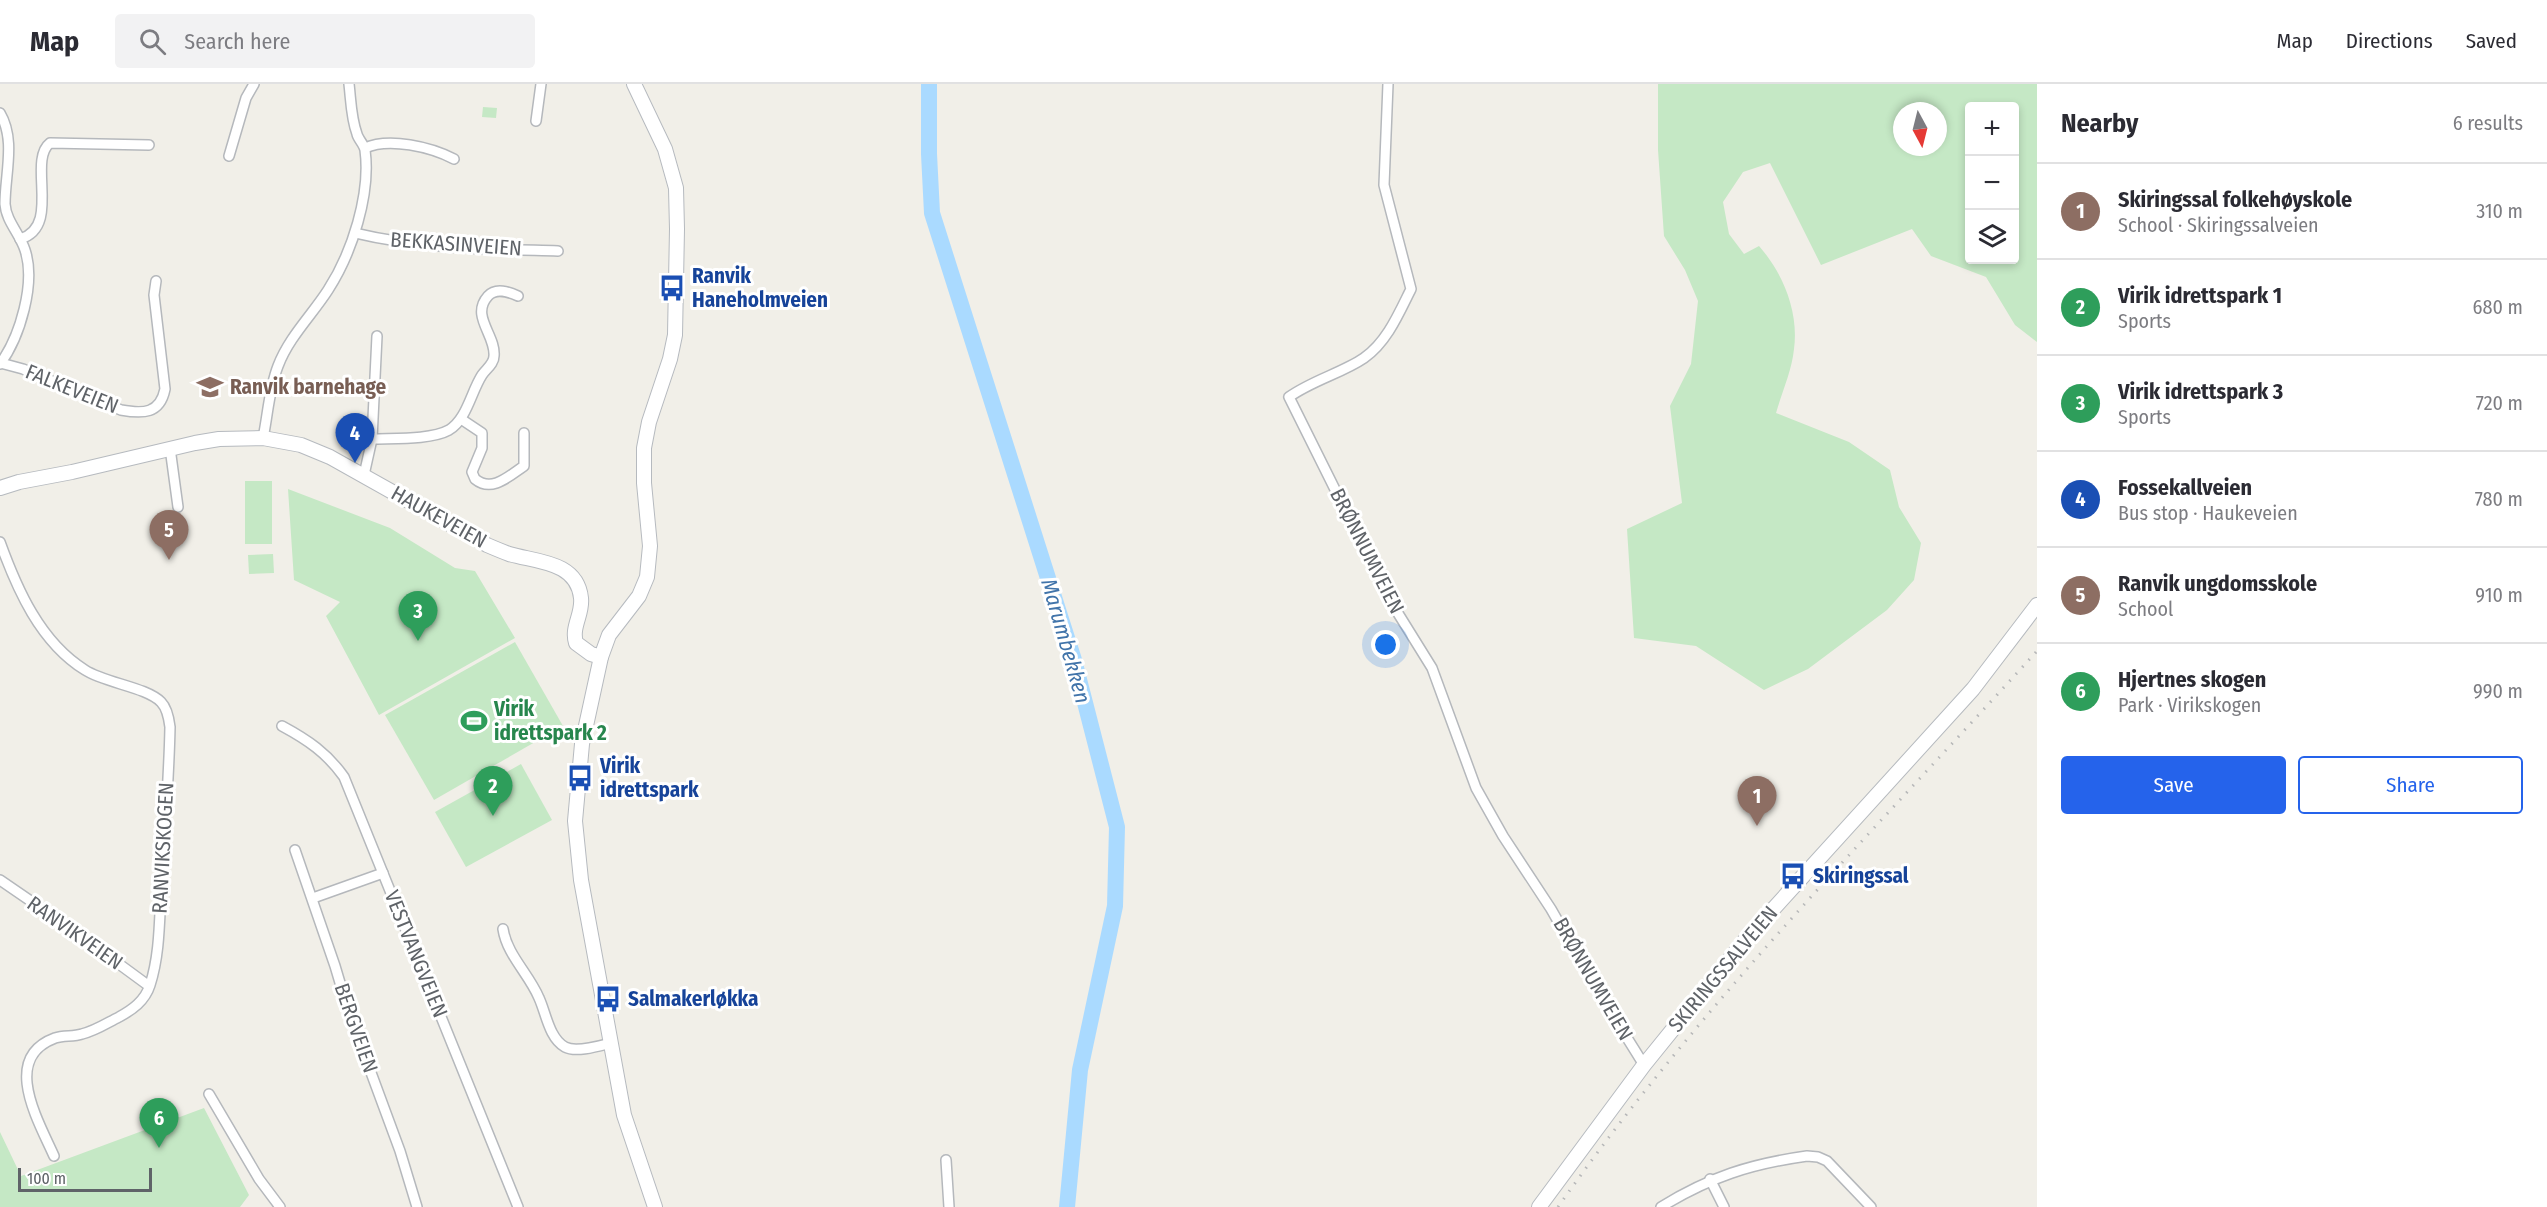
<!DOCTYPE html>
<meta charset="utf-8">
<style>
body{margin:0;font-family:"Fira Sans Condensed",sans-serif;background:#f2f2f3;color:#2b2b33}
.controls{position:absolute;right:18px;top:18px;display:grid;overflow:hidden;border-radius:6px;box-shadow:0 3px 9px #0003}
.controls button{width:54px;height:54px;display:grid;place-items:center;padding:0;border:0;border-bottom:2px solid #e1e1e2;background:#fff;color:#2b2b33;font:30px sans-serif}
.compass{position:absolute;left:1893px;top:18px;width:54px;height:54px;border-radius:50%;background:#fff;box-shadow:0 3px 9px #0003;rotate:173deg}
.scale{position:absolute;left:18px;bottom:15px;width:134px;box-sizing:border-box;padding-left:6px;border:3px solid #5f6368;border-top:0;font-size:16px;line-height:21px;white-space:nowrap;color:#5f6368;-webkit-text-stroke:4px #fff;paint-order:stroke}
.you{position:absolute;left:1386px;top:561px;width:21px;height:21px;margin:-15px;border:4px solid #fff;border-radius:50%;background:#1a73e8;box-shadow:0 0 0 9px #1a73e833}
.badge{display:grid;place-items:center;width:39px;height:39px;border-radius:50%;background:#2563eb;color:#fff;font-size:20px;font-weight:700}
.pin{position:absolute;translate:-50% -50px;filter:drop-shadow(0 2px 3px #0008)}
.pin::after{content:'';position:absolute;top:32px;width:21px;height:18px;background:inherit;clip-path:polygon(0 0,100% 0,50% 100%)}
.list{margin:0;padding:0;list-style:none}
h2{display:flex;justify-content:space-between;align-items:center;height:78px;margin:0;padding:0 24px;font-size:26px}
h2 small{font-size:20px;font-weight:400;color:#7c7c81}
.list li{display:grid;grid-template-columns:39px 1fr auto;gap:18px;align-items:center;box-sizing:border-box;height:96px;padding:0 24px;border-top:2px solid #e1e1e2}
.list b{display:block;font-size:22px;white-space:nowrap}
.list p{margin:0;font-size:20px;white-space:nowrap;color:#7c7c81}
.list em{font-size:20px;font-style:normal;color:#7c7c81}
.actions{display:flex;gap:12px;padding:18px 24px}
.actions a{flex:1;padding:14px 0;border:2px solid #2563eb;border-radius:6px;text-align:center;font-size:21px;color:#2563eb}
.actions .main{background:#2563eb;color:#fff}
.icon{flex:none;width:33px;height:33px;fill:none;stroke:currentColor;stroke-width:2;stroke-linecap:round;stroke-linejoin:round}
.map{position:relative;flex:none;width:2037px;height:1123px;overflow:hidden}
header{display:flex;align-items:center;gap:36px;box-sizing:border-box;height:84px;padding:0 30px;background:#fff;border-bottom:2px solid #e1e1e2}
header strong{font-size:28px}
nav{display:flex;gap:33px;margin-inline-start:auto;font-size:21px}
.search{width:420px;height:54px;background:#f2f2f3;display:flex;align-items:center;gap:15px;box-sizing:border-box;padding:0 21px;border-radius:6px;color:#7c7c81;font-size:22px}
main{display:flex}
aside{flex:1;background:#fff}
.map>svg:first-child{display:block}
</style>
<header>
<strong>Map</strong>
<div class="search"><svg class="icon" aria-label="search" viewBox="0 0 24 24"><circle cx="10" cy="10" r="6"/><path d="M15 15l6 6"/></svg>Search here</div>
<nav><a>Map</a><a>Directions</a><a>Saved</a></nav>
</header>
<main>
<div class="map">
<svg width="2037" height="1123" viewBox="0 0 2037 1123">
<rect width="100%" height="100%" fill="#f1efe8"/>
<g fill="#c5e8c5" fill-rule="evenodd">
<path d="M1658 0H2037V258L2015 241 1986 193 1931 172 1912 145 1821 181 1770 79 1743 88 1723 118 1729 150 1744 170 1759 162C1783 189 1799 228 1794 265 1792 286 1782 308 1776 329L1849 358 1890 386 1899 423 1921 459 1914 496 1887 526 1808 585 1764 606 1696 562 1634 554 1627 445 1682 419 1670 322 1691 280 1698 217 1685 186 1664 152 1658 66ZM1970 22H2014V176H1970ZM1902 27H1938V63H1902Z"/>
<polygon points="483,23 497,24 496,34 482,33"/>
<rect x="245" y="397" width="27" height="63"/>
<polygon points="288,405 390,444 455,484 475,487 515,554 379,631 326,532 340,518 294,496"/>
<polygon points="273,470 274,489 249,490 248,471"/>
<polygon points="515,558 563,642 434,716 385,631"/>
<polygon points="521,680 552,736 466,783 435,728"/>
<polygon points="204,1024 249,1111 240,1123 0,1123 0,1048 21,1092"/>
</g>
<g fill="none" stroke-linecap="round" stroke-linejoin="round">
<polyline stroke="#aadaff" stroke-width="16" points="929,0 929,70 932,129 1074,576 1117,743 1115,822 1080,986 1067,1123"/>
<g stroke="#b5b8bc" stroke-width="12">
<g id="street">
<path d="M1388 0 1384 101 1411 205C1399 229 1387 258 1364 274 1342 289 1313 296 1289 313L1391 518 1432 584 1476 704 1503 752 1551 825 1599 909 1644 981"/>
<path d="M0 29C16 56 5 90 5 120 6 137 20 150 25 166 36 199 20 253 0 280"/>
<polyline points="536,37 541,0"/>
<path d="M365 64C389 53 431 63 454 75"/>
<polyline points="229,72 246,14 254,0"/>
<path d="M355 149C421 165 491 165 558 167"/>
<path d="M20 155C62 143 27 77 50 59L149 61"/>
<path d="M1 279 23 285 121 326C143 330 160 330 165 305L154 211 156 197"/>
<path d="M461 335 482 349V364L472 388 475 395C492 409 509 392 524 382V349"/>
<path d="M263 354C268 330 269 305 278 282 289 253 312 231 328 206 352 169 371 110 365 66 364 60 358 55 357 50 351 34 351 17 349 0"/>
<path d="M372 355C393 354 431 356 449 346 467 335 471 308 482 291 486 285 494 280 494 272 496 251 470 232 488 212 496 203 509 208 518 212"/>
<polyline points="170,364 178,423"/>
<polyline points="364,391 372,355 377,252"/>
<path d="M0 458C17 505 40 558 85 586 105 599 146 603 161 618 167 624 169 635 170 643 169 693 165 743 162 793 159 829 161 867 150 901 145 917 132 926 119 933 107 939 95 947 82 950 73 953 64 951 55 954 1 974 38 1036 54 1072"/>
<path d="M282 642C308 656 327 669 344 693L518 1123"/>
<polyline points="295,766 335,882 349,929 400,1067 417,1123"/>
<polyline points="0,796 70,844 149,902"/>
<polyline points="313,814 383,789"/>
<path d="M503 845C507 871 529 890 539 914 546 929 549 954 565 963 576 969 599 962 611 959"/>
<polyline points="209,1010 259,1095 280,1123"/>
<polyline points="946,1076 949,1123"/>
<polyline points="1710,1095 1724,1123"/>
<path d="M1661 1123C1710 1093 1750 1080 1807 1072L1818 1073 1827 1077 1871 1123"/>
</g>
</g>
<g stroke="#b6babf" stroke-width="16">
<g id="secondary">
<polyline points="634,0 665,65 676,104 677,145 675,251 670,275 649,338 644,364 644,399 650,462 647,493 639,512 609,551 601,573 582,660 575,737 581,796 624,1031 655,1123"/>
<path d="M0 404 19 398 72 388 195 359 219 355 263 354 301 361 330 373 487 461C494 464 501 467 509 470 536 478 577 477 581 514 583 530 571 543 576 559L591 570 601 573"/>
<polyline points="1539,1123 1644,981 1746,855 1973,605 2037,521"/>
</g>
</g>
<use href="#street" stroke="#fff" stroke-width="9"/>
<use href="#secondary" stroke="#fff" stroke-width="14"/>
<path stroke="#b6b7b8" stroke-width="3" stroke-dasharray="1.5 8" stroke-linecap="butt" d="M1558 1123C1699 922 1873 748 2037 567"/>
</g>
<defs>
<g id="bus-bare" transform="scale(2.07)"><path d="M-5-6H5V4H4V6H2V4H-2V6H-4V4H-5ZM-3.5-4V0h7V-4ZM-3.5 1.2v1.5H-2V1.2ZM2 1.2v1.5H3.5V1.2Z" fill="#1a4fb4" stroke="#fff" stroke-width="2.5" paint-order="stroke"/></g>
<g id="school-bare" transform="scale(2.07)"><path d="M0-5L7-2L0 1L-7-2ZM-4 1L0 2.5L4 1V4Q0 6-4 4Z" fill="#8d6e63" stroke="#fff" stroke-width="2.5" paint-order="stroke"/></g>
<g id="stadium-bare" transform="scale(2.07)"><path d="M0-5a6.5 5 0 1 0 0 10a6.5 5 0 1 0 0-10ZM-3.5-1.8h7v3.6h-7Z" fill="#2e9e5b" stroke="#fff" stroke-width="2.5" paint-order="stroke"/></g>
</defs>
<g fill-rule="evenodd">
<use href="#bus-bare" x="672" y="204"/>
<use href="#school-bare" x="210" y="303"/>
<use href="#stadium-bare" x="474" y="637"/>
<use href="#bus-bare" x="580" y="694"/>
<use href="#bus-bare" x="1793" y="792"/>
<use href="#bus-bare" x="608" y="915"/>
</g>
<g text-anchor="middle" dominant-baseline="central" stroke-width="6" stroke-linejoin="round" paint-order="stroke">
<g font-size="21" fill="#5f6368" stroke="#fff">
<text transform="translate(456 160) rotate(4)">BEKKASINVEIEN</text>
<text transform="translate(72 305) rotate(22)">FALKEVEIEN</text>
<text transform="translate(439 433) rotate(29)">HAUKEVEIEN</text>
<text transform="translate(1367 467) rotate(63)">BRØNNUMVEIEN</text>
<text transform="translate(163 764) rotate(-87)">RANVIKSKOGEN</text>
<text transform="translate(75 849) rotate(35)">RANVIKVEIEN</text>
<text transform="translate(416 870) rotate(68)">VESTVANGVEIEN</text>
<text transform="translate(1723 885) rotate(-50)">SKIRINGSSALVEIEN</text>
<text transform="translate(1593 895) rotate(60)">BRØNNUMVEIEN</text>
<text transform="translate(356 944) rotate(71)">BERGVEIEN</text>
</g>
<g font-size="21" font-weight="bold" fill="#164399" stroke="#fff" text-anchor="start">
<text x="692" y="192">Ranvik<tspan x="692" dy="24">Haneholmveien</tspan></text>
<text x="600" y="682">Virik<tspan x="600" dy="24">idrettspark</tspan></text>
<text x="1813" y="792">Skiringssal</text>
<text x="628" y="915">Salmakerløkka</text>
</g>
<g font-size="21" font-weight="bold" fill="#785e54" stroke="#fff" text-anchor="start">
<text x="230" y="303">Ranvik barnehage</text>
</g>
<g font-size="21" font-weight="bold" fill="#27864d" stroke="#fff" text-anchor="start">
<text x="494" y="625">Virik<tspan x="494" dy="24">idrettspark 2</tspan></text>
</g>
<g font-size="22" font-style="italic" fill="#4174aa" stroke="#fff">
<text transform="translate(1066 557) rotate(74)">Marumbekken</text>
</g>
</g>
</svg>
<div class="controls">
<button>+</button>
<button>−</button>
<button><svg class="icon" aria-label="layers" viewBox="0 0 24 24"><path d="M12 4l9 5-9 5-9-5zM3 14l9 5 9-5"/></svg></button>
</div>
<svg class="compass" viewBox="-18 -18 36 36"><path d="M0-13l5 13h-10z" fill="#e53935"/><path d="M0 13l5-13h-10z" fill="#7c7c81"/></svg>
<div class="scale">100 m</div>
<div class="you"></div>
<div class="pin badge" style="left:1757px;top:742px;background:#8d6e63">1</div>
<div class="pin badge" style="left:493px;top:732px;background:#2e9e5b">2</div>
<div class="pin badge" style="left:418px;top:557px;background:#2e9e5b">3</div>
<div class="pin badge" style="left:355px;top:379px;background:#1a4fb4">4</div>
<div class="pin badge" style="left:169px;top:476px;background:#8d6e63">5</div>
<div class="pin badge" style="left:159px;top:1064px;background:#2e9e5b">6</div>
</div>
<aside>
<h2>Nearby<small>6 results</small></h2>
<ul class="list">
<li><span class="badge" style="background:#8d6e63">1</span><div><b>Skiringssal folkehøyskole</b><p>School · Skiringssalveien</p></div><em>310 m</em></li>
<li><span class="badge" style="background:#2e9e5b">2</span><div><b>Virik idrettspark 1</b><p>Sports</p></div><em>680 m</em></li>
<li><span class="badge" style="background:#2e9e5b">3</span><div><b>Virik idrettspark 3</b><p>Sports</p></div><em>720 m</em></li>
<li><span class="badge" style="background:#1a4fb4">4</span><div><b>Fossekallveien</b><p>Bus stop · Haukeveien</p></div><em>780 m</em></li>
<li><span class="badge" style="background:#8d6e63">5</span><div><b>Ranvik ungdomsskole</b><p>School</p></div><em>910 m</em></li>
<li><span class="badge" style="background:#2e9e5b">6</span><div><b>Hjertnes skogen</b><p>Park · Virikskogen</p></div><em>990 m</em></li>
</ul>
<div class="actions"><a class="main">Save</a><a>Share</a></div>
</aside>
</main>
